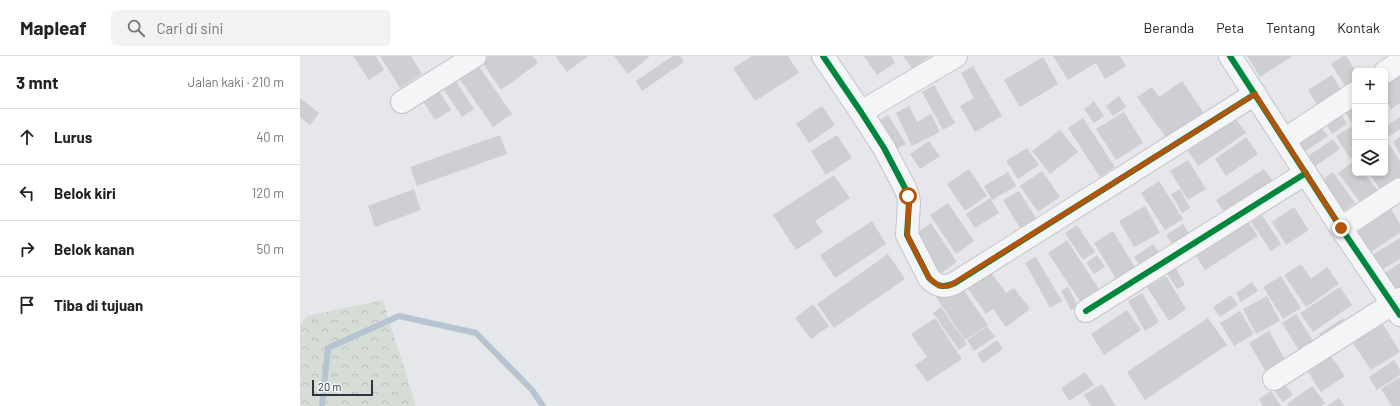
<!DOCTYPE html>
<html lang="id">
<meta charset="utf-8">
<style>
body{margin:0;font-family:Barlow,sans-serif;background:#f2f2f2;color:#222}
.controls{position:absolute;right:12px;top:12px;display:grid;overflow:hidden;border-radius:6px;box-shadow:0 2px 6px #0003}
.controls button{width:36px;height:36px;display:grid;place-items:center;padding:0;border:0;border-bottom:1px solid #e0e0e0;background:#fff;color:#222;font:20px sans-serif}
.scale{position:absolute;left:12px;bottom:10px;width:61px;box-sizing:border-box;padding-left:4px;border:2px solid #2d3442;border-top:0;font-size:11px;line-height:14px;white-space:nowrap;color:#2d3442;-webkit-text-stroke:3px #f4f5f8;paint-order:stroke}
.stop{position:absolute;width:12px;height:12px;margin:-9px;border:3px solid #b45309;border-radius:50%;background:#fff}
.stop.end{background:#b45309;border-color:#fff;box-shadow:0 1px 4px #0008}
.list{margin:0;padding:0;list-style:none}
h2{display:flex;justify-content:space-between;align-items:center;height:52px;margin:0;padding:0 16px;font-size:17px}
h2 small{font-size:13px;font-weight:400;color:#767676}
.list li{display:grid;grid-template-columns:26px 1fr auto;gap:12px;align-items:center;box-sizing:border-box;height:56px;padding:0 16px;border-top:1px solid #e0e0e0}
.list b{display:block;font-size:15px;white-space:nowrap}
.list em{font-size:13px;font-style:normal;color:#767676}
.icon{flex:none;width:22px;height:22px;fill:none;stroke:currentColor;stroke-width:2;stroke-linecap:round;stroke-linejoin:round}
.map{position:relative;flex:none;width:1100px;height:350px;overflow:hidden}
header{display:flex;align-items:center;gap:24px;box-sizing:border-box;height:56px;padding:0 20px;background:#fff;border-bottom:1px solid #e0e0e0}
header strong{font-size:19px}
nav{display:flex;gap:22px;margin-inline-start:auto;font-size:14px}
.search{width:280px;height:36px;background:#f2f2f2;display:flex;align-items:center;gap:10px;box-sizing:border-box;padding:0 14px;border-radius:6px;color:#767676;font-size:15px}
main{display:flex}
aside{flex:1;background:#fff}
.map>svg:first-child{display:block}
</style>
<header>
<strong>Mapleaf</strong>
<div class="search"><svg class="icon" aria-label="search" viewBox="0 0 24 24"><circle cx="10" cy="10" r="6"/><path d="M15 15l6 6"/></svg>Cari di sini</div>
<nav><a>Beranda</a><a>Peta</a><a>Tentang</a><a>Kontak</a></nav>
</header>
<main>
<aside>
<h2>3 mnt<small>Jalan kaki · 210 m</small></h2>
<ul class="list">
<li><svg class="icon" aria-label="ahead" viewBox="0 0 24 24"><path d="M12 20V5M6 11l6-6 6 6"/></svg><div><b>Lurus</b></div><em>40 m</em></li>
<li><svg class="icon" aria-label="left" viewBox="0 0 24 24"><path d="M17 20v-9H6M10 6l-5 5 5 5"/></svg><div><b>Belok kiri</b></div><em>120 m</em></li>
<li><svg class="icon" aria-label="right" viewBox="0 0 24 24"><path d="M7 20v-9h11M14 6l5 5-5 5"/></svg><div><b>Belok kanan</b></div><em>50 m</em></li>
<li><svg class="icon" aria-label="arrive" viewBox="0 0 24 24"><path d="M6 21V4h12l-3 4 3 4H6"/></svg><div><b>Tiba di tujuan</b></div></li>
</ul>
</aside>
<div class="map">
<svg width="1100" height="350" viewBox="0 0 1100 350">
<defs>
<pattern id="forest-crowns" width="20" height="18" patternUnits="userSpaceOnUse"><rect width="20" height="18" fill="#d6ddd6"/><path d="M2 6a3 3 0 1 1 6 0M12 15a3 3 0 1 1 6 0" fill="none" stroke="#b8beb9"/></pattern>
</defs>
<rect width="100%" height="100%" fill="#e5e7ea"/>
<polygon fill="url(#forest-crowns)" points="83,244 116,350 0,350 0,269 7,260"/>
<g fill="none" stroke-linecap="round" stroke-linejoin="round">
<polyline stroke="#b6c3d2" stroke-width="6" points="22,350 28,292 99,260 176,277 232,334 243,350"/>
</g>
<g fill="#cdcfd2">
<polygon points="53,0 76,0 84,14 69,24"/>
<polygon points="80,0 111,0 122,18 100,32"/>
<polygon points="188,0 233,0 238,7 201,34 181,5"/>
<polygon points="257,0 288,0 267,16 256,1"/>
<polygon points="314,0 349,0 349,1 328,18"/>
<polygon points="373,0 380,0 384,6 342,35 336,25"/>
<polygon points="452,0 488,0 499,17 455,45 433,12"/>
<polygon points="564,0 591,0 595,7 577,19"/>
<polygon points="603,0 630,0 612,12"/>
<polygon points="753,0 820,0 826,10 805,23 796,7 768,24"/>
<polygon points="947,0 991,0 991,1 960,21"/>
<polygon points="1043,0 1046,0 1056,15 1055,15 1055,32 1049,36 1031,8"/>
<polygon points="743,1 758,28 720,51 704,24"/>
<polygon points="178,9 212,58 193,71 159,22"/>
<polygon points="673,10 702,60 675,76 660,50 674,42 661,17"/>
<polygon points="1032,19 1045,41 1021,56 1008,34"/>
<polygon points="1100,19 1100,47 1091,53 1085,43 1085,29"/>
<polygon points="153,21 174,53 162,61 141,29"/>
<polygon points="882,25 906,60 870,87 837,41 852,31 859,41"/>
<polygon points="634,29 655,67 643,74 622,36"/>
<polygon points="137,32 151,54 135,64 121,42"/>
<polygon points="819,40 826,51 813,60 806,50"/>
<polygon points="0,42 19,57 10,69 0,61"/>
<polygon points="794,45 804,60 794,67 784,53"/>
<polygon points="1055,49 1055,72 1045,56"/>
<polygon points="522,50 535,69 509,87 496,68"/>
<polygon points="609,50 617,66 631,58 640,76 612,90 596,57"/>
<polygon points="824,56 843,87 816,104 796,73"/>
<polygon points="1041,58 1047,68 1032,78 1026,68"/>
<polygon points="588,59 606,88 591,97 573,68"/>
<polygon points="1100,61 1100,73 1088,81 1085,77 1085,71"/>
<polygon points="783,62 815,111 800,121 768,72"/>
<polygon points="936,63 946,77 898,110 888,95"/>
<polygon points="1020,70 1028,80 997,101 990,91"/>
<polygon points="1051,71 1055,78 1055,99 1050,103 1036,80"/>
<polygon points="760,74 778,96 750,118 732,95"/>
<polygon points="200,79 207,98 117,130 110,111"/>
<polygon points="537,79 552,102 526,119 511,95"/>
<polygon points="946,81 958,98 926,120 915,103"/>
<polygon points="1100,81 1100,98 1093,86"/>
<polygon points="1033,83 1040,93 1008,115 1001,105"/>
<polygon points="629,85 640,100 620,113 610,98"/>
<polygon points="1087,85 1100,105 1100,123 1081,135 1069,117 1085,117 1085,86"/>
<polygon points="727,92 739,109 718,123 706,105"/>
<polygon points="888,104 906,133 888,144 870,115"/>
<polygon points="1055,104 1055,117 1064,117 1080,137 1063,150 1038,117"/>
<polygon points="669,113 687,140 665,155 647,128"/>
<polygon points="964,113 976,130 927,161 916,144"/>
<polygon points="742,115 760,141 738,156 720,130"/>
<polygon points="708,116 716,130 692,144 684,130"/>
<polygon points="1033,116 1055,147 1040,158 1018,127"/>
<polygon points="534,119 550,142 515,165 523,176 496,194 473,159"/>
<polygon points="859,125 883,163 865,174 841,137"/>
<polygon points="114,133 121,154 75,171 68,150"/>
<polygon points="880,133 890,152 882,157 871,138"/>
<polygon points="719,135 739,167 723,177 703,144"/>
<polygon points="690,142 699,157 675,172 666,158"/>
<polygon points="648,147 674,185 656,198 630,159"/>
<polygon points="845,150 860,177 834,191 819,165"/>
<polygon points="994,151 1009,174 986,189 972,166"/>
<polygon points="1091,153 1100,168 1100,177 1069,197 1055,177"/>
<polygon points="962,159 981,188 971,195 951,166"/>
<polygon points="572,165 586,188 535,222 520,199"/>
<polygon points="948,166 958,180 905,214 896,200"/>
<polygon points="631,167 657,206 638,219 611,181"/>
<polygon points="883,168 890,180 874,191 866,179"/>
<polygon points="777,169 795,196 783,204 765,177"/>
<polygon points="813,175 837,215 818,226 794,187"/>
<polygon points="1100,182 1100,203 1078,216 1069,201"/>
<polygon points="767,184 799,233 780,245 748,197"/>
<polygon points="853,188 859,197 840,210 834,201"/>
<polygon points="588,198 605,223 534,272 517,248"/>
<polygon points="797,199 805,211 794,218 786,207"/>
<polygon points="736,201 762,245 750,252 725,207"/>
<polygon points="1100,207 1100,240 1077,222"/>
<polygon points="685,208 706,237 714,232 730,253 706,271 693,253 686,258 662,225"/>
<polygon points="1001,208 1011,223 1027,211 1039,228 1006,251 984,219"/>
<polygon points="874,209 885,229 877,233 865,214"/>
<polygon points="866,220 886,253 869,265 847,231"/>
<polygon points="981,220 1001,252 983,263 963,231"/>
<polygon points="658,226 688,269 665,284 636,241"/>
<polygon points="952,226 958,235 941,246 936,237"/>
<polygon points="768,231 778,250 771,254 761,235"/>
<polygon points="1040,231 1052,249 1013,276 1000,257"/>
<polygon points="842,237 859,266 845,275 828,245"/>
<polygon points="931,239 938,249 920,261 913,251"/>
<polygon points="967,240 980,265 956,278 943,253"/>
<polygon points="513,248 529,270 511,283 495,262"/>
<polygon points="641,251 667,288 659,294 633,257"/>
<polygon points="827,254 841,274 804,299 791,278"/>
<polygon points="940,255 954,278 934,290 920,267"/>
<polygon points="996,258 1017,291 1003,301 982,267"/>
<polygon points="635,262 662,303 627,326 615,309 627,301 611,278"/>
<polygon points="908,262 927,289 845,344 827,316"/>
<polygon points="1043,262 1049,272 1025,288 1019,278"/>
<polygon points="1079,262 1100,296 1071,314 1049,281"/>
<polygon points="687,270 695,281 674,295 667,284"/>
<polygon points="969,275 987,307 967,318 949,287"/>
<polygon points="697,284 703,293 683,307 677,298"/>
<polygon points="1031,300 1045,320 1021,336 1008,316"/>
<polygon points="1094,304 1100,314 1100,319 1077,334 1069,321"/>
<polygon points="785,316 794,329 769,345 761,332"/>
<polygon points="1100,321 1100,350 1092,350 1081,333"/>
<polygon points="983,326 993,339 983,346 973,333"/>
<polygon points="802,328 816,350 791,350 784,339"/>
<polygon points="1012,330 1025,347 1021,350 989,350 987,348"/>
<polygon points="971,335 981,350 963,350 959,343"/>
<polygon points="1039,342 1044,350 1027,350"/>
</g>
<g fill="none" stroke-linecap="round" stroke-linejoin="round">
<g stroke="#c3c5c8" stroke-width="24">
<g id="street">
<path d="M523 0 561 56 584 92 605 132 608 140 609 147 607 179 629 222C638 231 644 232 655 227L955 38"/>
<polyline points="930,0 1041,172 1100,259"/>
<polyline points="1085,16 1100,6"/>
<polyline points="102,46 175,0"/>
<polyline points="561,56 656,0"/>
<polyline points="984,84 1055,37"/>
<polyline points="1041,172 1100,133"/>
<polyline points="786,255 1006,117"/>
<polyline points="974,323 1100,243"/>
</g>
</g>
<use href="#street" stroke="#f4f5f6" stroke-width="22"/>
<g stroke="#f4f5f8" stroke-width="8">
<g id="cycleway">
<path d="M523 0 561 56 584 92 605 132 608 140 609 147 607 179 629 222C638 231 644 232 655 227L955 38"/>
<polyline points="930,0 1041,172 1100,259"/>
<polyline points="786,255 1006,117"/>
</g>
</g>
<use href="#cycleway" stroke="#00873e" stroke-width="6"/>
</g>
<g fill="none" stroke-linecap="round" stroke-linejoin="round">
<polyline stroke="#b45309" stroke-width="5" points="608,140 609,147 607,179 629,222 639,230 649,230 955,38 1041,172"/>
</g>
</svg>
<div class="controls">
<button>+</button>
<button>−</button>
<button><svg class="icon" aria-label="layers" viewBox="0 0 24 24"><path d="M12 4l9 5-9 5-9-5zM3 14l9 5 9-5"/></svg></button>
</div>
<div class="scale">20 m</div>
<div class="stop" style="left:608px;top:140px"></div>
<div class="stop end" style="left:1041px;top:172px"></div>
</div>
</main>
